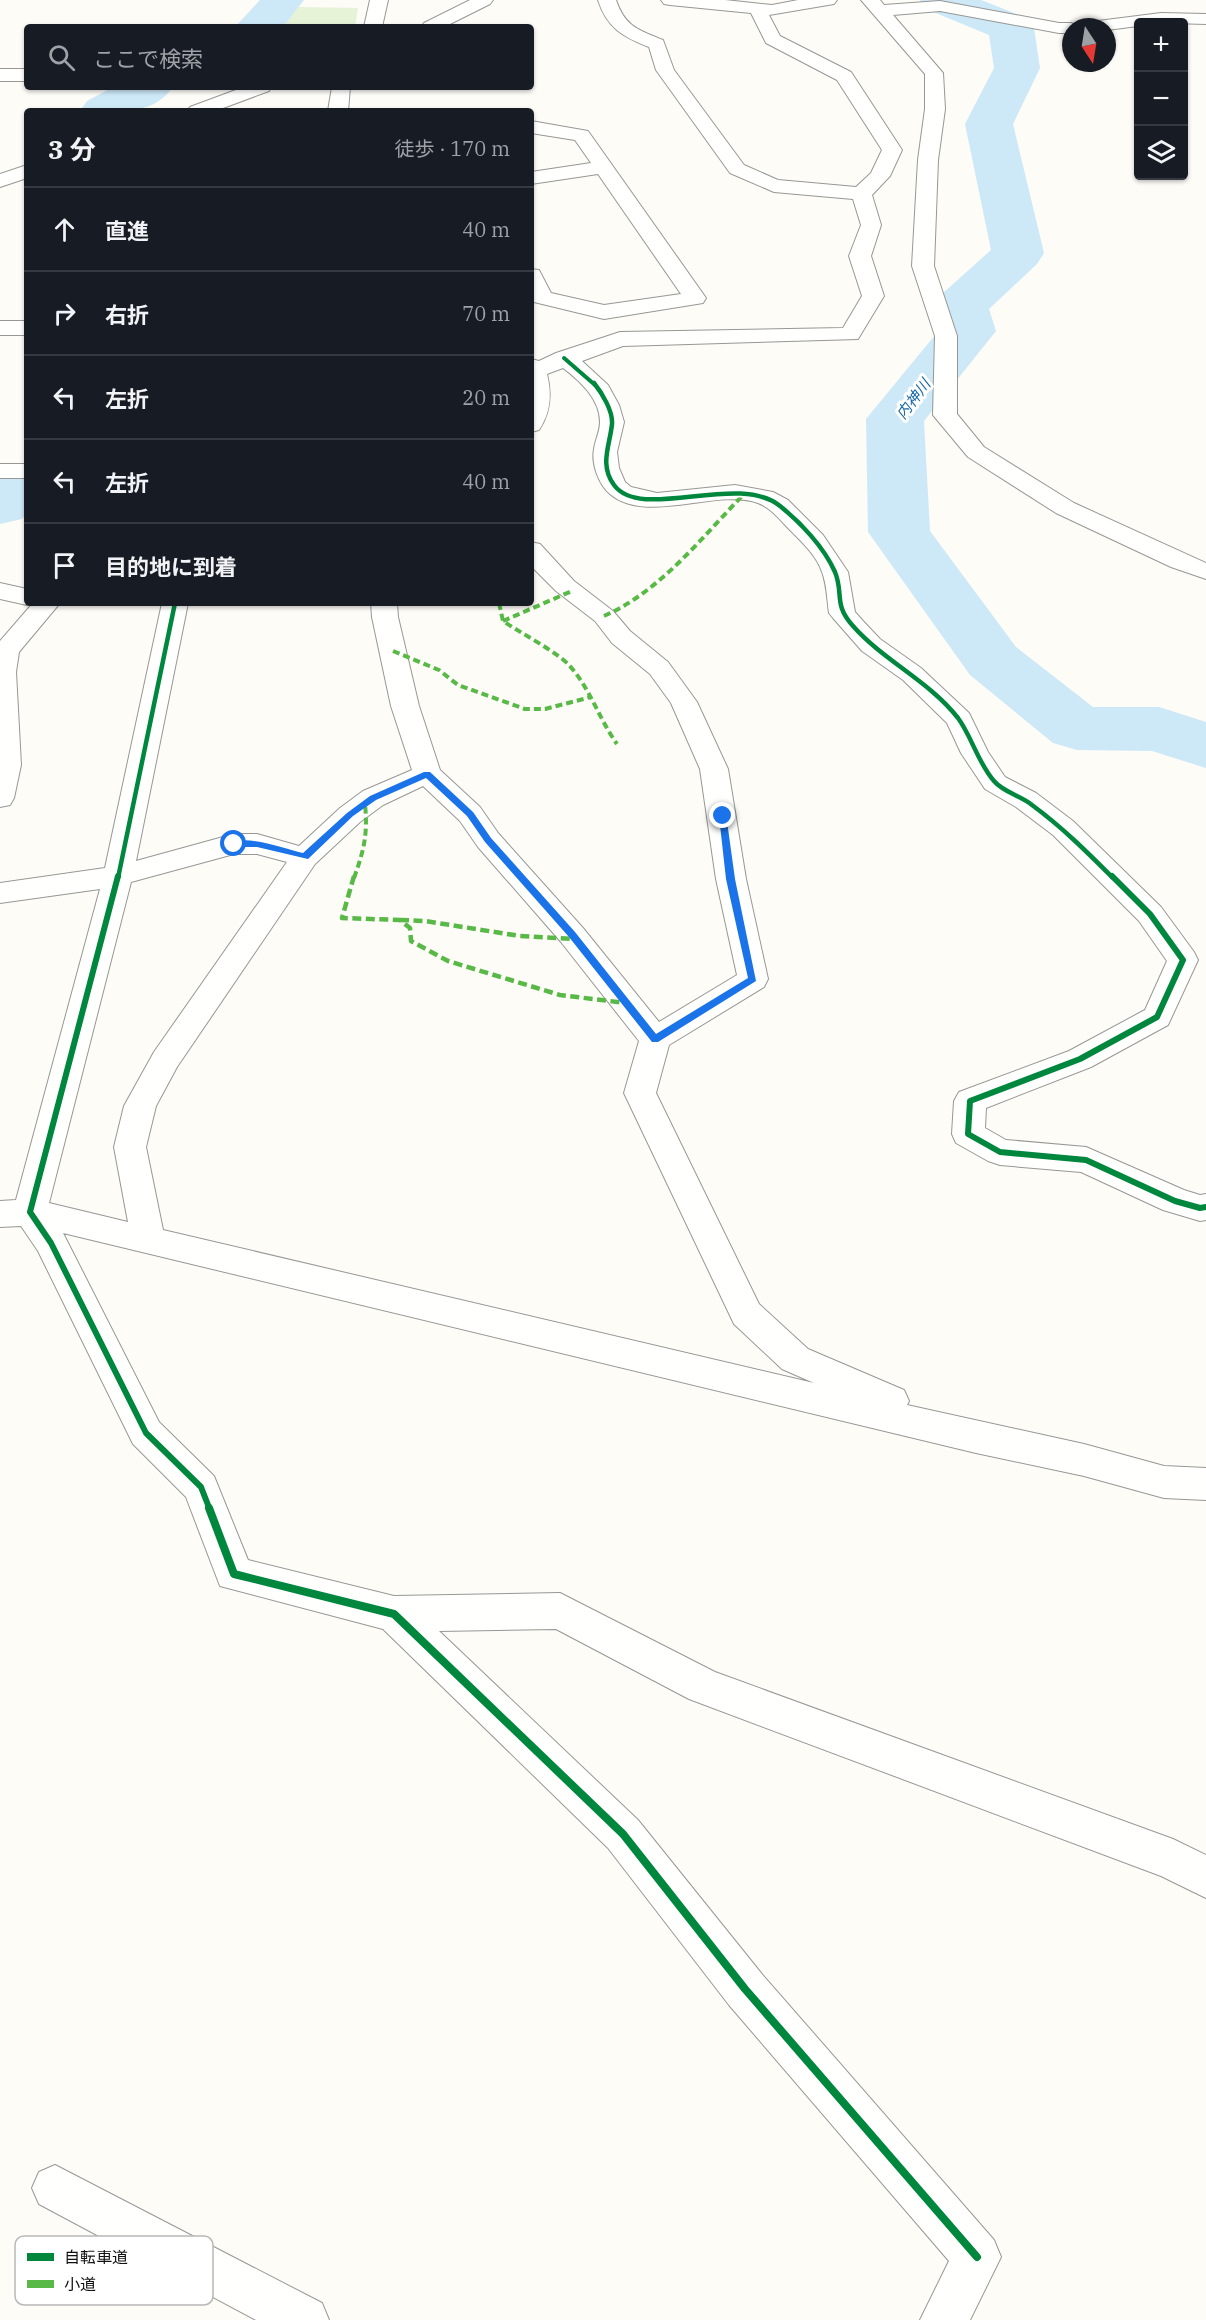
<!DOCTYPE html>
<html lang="ja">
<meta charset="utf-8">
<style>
body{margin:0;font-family:"IBM Plex Serif","Noto Sans JP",serif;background:#242831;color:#f1f3f6}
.controls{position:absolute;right:18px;top:18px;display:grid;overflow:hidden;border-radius:6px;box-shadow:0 2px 4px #0004}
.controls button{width:54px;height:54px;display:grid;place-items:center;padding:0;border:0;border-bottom:2px solid #363941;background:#171b24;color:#f1f3f6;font:30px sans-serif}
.compass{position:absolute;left:1062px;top:18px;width:54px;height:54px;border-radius:50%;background:#171b24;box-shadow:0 2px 4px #0004;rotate:168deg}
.stop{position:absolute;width:18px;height:18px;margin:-14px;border:4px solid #1a73e8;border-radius:50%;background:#fff}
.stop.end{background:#1a73e8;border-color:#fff;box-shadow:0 2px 6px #0008}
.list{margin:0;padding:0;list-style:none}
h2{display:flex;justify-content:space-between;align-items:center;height:78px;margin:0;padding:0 24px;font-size:26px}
h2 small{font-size:20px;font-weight:400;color:#9ea1a6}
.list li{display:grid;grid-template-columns:39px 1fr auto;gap:18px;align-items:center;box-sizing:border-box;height:84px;padding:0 24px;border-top:2px solid #363941}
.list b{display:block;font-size:22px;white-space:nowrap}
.list em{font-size:20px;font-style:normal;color:#9ea1a6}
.icon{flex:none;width:33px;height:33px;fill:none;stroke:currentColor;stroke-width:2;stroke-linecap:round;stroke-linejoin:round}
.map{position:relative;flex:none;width:1206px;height:2320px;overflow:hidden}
.search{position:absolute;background:#171b24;box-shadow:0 2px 4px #0004;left:24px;top:24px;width:510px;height:66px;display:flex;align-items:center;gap:15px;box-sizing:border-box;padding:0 21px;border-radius:6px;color:#9ea1a6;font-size:22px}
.panel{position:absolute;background:#171b24;box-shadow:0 2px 4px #0004;left:24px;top:108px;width:510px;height:498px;border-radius:6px}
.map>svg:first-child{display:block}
</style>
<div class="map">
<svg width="1206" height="2320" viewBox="0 0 1206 2320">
<rect width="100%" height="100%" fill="#fdfcf7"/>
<polygon fill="#e7f3d7" points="299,7 358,8 355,27 276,27"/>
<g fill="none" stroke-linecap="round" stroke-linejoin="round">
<g fill="#cde8f7" fill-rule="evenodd">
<polygon points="260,0 304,0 283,27 235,27"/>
<polygon points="920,0 981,0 1027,18 1034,28 1040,68 1013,124 1044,253 1037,264 989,309 996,331 924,421 930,531 1016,647 1093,707 1159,707 1206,722 1206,768 1152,751 1077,750 1053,743 970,675 868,532 866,419 940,329 934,306 942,294 991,250 965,124 994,68 989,35 926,9"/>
<path d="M113 87H173C151 118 113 111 80 111L87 101Z"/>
<polygon points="27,465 27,514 22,519 0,524 0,475 6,470"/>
</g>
<g stroke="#979795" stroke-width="2">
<g id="minor">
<polygon points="370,0 388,0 382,27 364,27"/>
<polygon points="470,0 493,0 490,4 444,27 421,27 424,23"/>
<path d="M598 0H616C625 27 639 30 663 40L674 70 744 165 778 180 856 187 871 173 882 150 837 80 766 43 751 13 670 5 664 4 661 0H725L772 5 798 0H837L834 4 828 5 769 15 780 36 851 72 902 150 890 176 872 195 881 225 871 256 884 296 858 339 623 346 582 361 608 385 619 405 624 422 617 452 619 468 625 482 631 487 657 493 735 485 773 492 788 500 823 535 848 572 855 612 863 621 880 639 921 668 969 713 988 752 1005 777 1036 793 1073 821 1161 907 1194 952 1198 960 1168 1025 1091 1067 986 1108 985 1128 1006 1140 1086 1147 1184 1190 1200 1195 1206 1194V1220L1200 1221 1163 1210 1081 1172 1000 1165 988 1161 956 1143 952 1134 954 1101 959 1092 1069 1051 1145 1010 1167 961 1139 921 1053 835 1016 807 985 789 961 753 947 723 903 680 862 651 833 618 829 613C827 600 827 585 822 572 817 556 801 541 789 529 780 520 771 508 758 503 717 488 646 525 610 494 599 485 591 464 594 449 595 441 600 431 600 422 600 399 580 381 563 368L547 374C552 394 551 412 539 430L531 432V359L539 361 556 353 620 332 843 328 862 296 849 256 861 225 853 199 774 192 730 173 656 70 649 47C623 37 607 28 598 0Z"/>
<polygon points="861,0 880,0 884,5 940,1 1059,23 1071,23 1079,27 1071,27 1071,33 1059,33 940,11 893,15 943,73 945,109 938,160 934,266 957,336 957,414 984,447 1074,503 1206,563 1206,579 1171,567 1056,513 968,457 933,415 935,336 912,266 918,160 925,109 925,74"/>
<polygon points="1161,13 1206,14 1206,24 1138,22 1138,26 1107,30 1107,27 1081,27 1084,23 1090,22"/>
<rect x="0" y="69" width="27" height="12"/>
<polygon points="244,87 271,87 269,91 215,111 187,111 190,107"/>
<polygon points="332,87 350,87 348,111 328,111"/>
<polygon points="531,121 588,131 706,298 703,303 604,319 534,302 531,297 531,269 539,270 551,293 604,305 681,294 598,174 531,184 531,172 591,163 575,140 531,133"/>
<polygon points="27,165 27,178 0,187 0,174"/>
<rect x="0" y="321" width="27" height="14"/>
<rect x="0" y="464" width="27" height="14"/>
<path d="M531 542 540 544 574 581 613 611 630 631 668 662 697 702 728 769 746 879 768 979 764 987 669 1045 656 1093 759 1304 808 1349 904 1390 909 1401 907 1405 1084 1444 1164 1466 1206 1468V1500L1164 1498 1084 1476 976 1453 63 1233 159 1422 214 1476 248 1560 394 1596 560 1593 715 1672 1173 1839 1206 1855V1898L1161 1876 689 1699 556 1629 439 1631 638 1820 761 1973 994 2240 1001 2257 970 2320H920L949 2261 729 2005 608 1848 383 1629 220 1586 186 1497 133 1444 38 1251 21 1226 0 1227V1201L16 1200 100 889 0 903V883L105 868 162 603H188L136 861 234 834H257L299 846 340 808 363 791 412 770 391 706 372 617 371 603H397L398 617 419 706 440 770 480 807 498 833 583 928 659 1022 737 975 716 879 700 769 671 703 650 674 612 643 595 621 556 591 531 566ZM423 786 460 821 478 847 561 942 639 1041 624 1093 734 1324 782 1369 814 1383 163 1230 146 1147 156 1106 177 1067 315 864 360 822 383 805ZM234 854H257L287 862 154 1052 124 1106 114 1147 128 1222 49 1203 131 882Z"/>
<polygon points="0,583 27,589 27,603 60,603 19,652 16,672 21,765 14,798 10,805 0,807 0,641 33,603 27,605 0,599"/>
<polygon points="55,2165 322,2303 329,2320 256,2320 39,2204 32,2188 39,2172"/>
</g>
</g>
<use href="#minor" fill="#fffffe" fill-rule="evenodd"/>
<g stroke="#58b947" stroke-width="4" stroke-dasharray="7 4" stroke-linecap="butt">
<path d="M499 603 503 621C519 632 557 652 569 665 590 688 599 719 617 744"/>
<path d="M604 616C661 591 702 537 745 493"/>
<polyline points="503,621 572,591"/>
<polyline points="393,651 439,670 458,685 525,709 545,709 591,697"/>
<path d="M354 878C364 850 368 834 365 804"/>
</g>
<g stroke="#58b947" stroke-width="4.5" stroke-dasharray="9 4.5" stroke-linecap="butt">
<polyline points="354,876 342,918 400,920 410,928 411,941 448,961 560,995 626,1003"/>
<polyline points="400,920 425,921 520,936 575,939"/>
</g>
<g stroke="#fff" stroke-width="6">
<polyline id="cycleway-far3" points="564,358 595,385"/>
</g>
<g stroke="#fff" stroke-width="8">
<g id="cycleway-far2">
<path d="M594 383C602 393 613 411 612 424 610 445 599 465 614 485 641 522 738 472 780 506 800 522 824 547 835 572 844 594 833 604 853 626 884 661 929 681 958 718 972 737 978 763 994 781 1003 792 1021 796 1032 805 1062 827 1087 852 1113 878"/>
<polyline points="118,878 175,603"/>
</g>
</g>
<g stroke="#fff" stroke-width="10">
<g id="cycleway-far1">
<polyline points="118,876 30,1212 51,1243 146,1433 201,1487 210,1510"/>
<polyline points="1112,876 1150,914 1183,960 1157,1017 1080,1059 970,1101 968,1134 1000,1152 1086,1160 1175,1201 1200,1208 1206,1207"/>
</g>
</g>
<g stroke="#fff" stroke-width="11">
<polyline id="cycleway" points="209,1508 234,1574 394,1614 623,1834 745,1989 977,2257"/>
</g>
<use href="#cycleway-far3" stroke="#00873e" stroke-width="4"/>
<use href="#cycleway-far2" stroke="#00873e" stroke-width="4.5"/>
<use href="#cycleway-far1" stroke="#00873e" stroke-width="6"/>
<use href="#cycleway" stroke="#00873e" stroke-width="8"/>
</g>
<path fill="#1a73e8" d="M424 772H430L473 812 491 838 575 932 656 1034 748 978 726 879 719 816 726 814 735 879 756 981 658 1042H652L569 937 485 842 467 816 426 778 376 800 353 816 308 859 257 847H234L229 844C244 833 286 849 303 853L347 813 370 796Z"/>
<g text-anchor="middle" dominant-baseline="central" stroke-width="6" stroke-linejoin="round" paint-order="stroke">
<g font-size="15" font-style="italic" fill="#1768a6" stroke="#fff">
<text transform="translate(913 399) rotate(-53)">内神川</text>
</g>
</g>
<rect x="15" y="2236" width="198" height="69" rx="9" fill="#fff" stroke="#b8b8b8" stroke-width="1.5"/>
<rect x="27" y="2253" width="27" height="8" fill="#00873e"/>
<rect x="27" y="2280" width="27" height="8" fill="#58b947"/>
<g font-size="16" fill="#111">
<text x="64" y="2263">自転車道</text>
<text x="64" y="2290">小道</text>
</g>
</svg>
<div class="controls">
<button>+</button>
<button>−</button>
<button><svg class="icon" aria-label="layers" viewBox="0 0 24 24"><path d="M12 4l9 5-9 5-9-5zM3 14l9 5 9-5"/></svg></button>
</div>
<svg class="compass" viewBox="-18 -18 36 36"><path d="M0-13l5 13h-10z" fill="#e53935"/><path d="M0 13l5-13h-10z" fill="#9ea1a6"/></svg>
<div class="stop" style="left:234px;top:844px"></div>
<div class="stop end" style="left:723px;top:816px"></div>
<div class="search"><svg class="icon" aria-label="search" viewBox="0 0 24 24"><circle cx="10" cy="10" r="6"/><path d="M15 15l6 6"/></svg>ここで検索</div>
<section class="panel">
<h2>3 分<small>徒歩 · 170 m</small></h2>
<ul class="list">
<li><svg class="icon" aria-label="ahead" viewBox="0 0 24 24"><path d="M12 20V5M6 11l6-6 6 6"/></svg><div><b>直進</b></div><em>40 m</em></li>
<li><svg class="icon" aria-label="right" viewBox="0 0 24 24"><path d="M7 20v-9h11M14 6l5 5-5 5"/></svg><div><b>右折</b></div><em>70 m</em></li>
<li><svg class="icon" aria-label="left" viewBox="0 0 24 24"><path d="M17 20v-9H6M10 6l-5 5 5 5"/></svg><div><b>左折</b></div><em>20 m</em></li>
<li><svg class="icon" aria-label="left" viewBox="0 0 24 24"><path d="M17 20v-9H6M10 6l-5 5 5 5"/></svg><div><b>左折</b></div><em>40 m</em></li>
<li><svg class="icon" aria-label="arrive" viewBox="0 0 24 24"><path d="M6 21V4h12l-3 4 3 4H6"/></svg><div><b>目的地に到着</b></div></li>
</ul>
</section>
</div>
